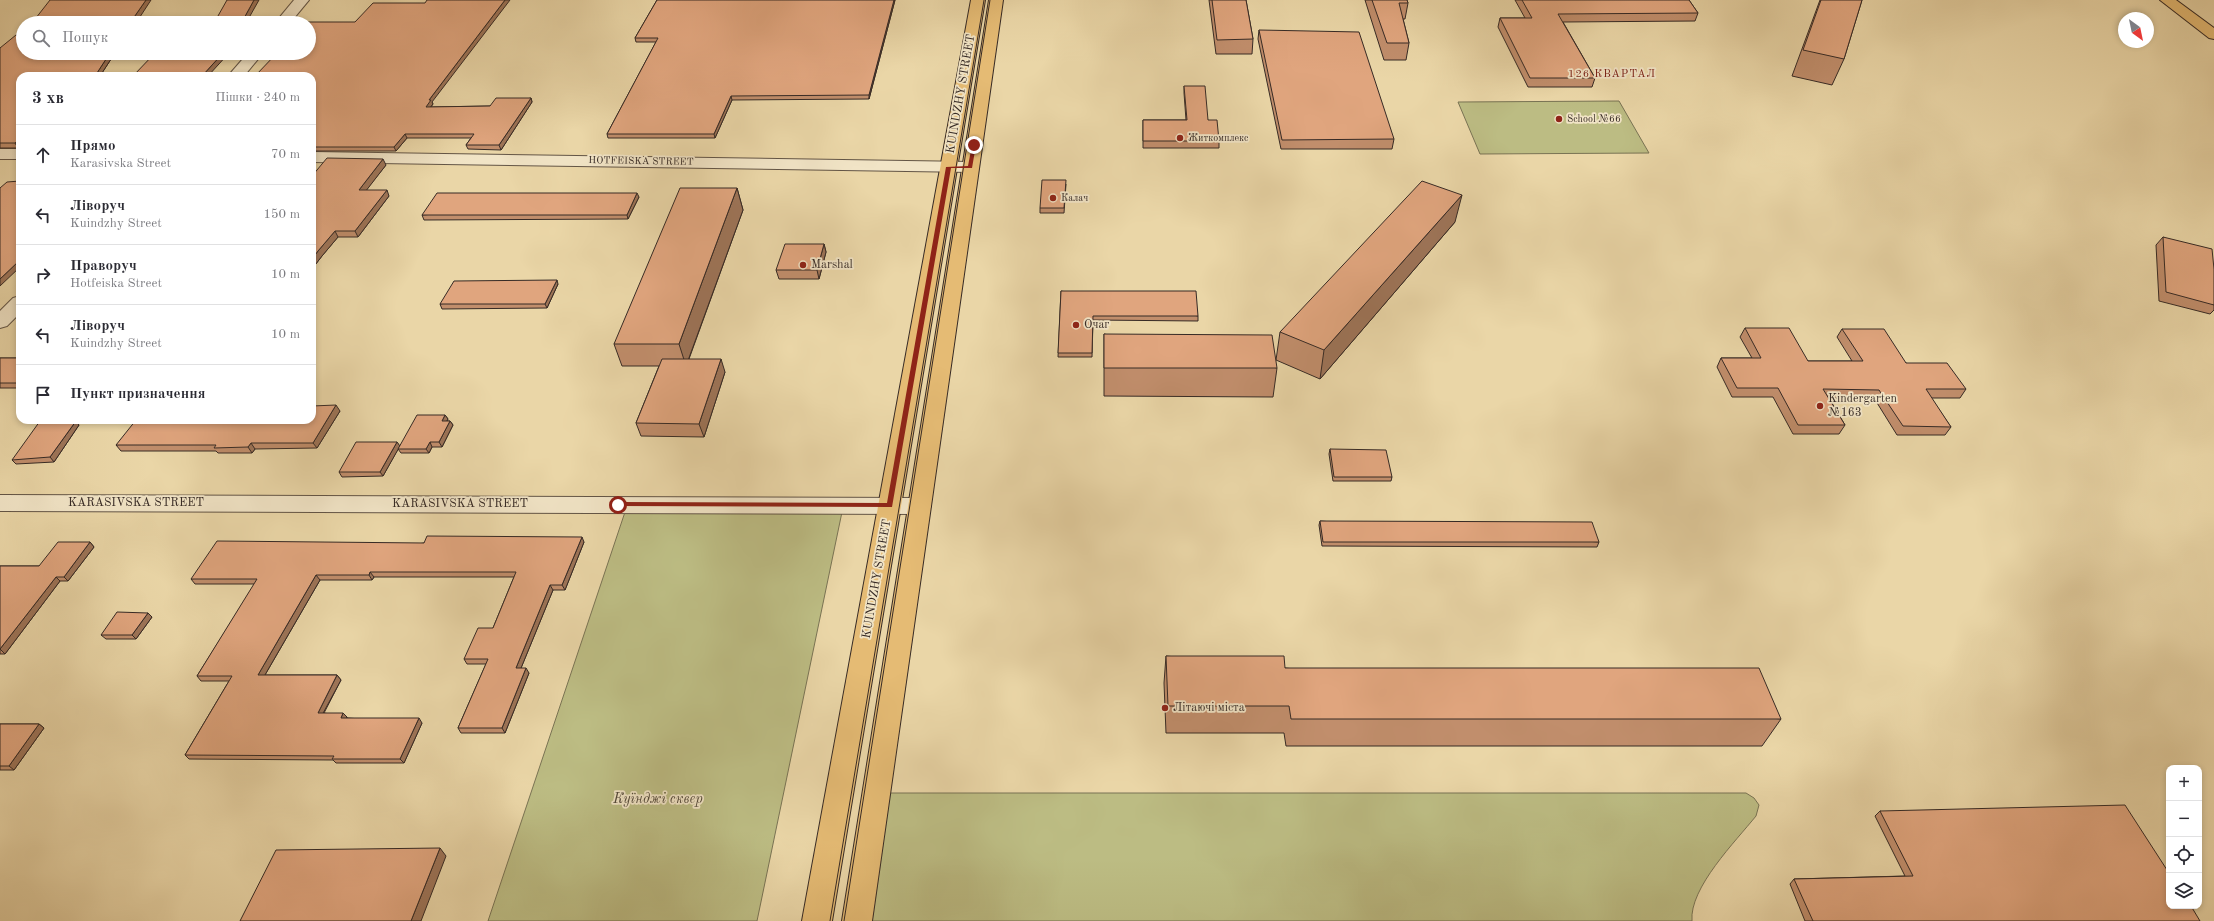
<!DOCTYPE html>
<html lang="uk">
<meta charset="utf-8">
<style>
body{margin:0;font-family:"Old Standard TT",serif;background:#f7f7f7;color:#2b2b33}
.controls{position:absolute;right:12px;bottom:12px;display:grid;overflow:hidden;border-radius:8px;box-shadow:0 2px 6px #0003}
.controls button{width:36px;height:36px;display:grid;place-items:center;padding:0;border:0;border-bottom:1px solid #e1e1e2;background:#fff;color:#2b2b33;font:20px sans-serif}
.compass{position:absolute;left:2118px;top:12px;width:36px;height:36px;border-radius:50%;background:#fff;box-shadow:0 2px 6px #0003;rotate:147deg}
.stop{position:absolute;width:12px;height:12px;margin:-9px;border:3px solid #8f2418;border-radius:50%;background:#fff}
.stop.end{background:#8f2418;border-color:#fff;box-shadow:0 1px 4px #0008}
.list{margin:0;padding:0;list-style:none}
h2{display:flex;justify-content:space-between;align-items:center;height:52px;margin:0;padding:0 16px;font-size:17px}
h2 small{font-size:13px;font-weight:400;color:#7c7c81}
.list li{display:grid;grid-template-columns:26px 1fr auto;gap:12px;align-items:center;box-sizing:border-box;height:60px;padding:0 16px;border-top:1px solid #e1e1e2}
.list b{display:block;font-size:15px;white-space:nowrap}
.list p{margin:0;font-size:13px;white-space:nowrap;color:#7c7c81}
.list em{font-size:13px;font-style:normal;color:#7c7c81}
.icon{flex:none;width:22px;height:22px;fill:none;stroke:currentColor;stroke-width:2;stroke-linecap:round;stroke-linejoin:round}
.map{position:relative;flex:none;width:2214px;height:921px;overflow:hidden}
.search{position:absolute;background:#fff;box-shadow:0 2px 6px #0003;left:16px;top:16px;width:300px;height:44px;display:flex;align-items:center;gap:10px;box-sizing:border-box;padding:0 14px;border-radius:22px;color:#7c7c81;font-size:15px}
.panel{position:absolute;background:#fff;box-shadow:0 2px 6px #0003;left:16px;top:72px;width:300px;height:352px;border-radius:12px}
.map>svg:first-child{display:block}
</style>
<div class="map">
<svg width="2214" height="921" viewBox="0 0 2214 921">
<rect width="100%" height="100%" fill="#ead6a7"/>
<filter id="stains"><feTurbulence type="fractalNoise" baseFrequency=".005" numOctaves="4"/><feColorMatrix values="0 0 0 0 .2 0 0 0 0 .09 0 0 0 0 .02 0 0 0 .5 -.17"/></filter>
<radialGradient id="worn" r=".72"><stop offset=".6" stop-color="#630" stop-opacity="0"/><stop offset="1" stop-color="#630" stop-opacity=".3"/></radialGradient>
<g fill="#bcbc83" stroke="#797354">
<polygon points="1619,101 1649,153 1480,154 1458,102"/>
<polygon points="625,512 842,512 757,921 488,921"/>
<path d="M886 793H1746L1754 798 1759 805 1756 816C1736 841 1689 888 1692 921H868Z"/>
</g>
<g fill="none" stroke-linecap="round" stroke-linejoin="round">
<g stroke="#635546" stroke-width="2">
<g id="minor">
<polygon points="294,0 309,0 290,23 275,23"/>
<polygon points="248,53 263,53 244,76 228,76"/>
<rect x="0" y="149" width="20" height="10"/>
<polygon points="312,152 971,162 977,163 979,167 977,171 971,172 312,162"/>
<polygon points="20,296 20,313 7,326 0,328 0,311 13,298"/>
<polygon points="0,495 920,498 928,500 931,506 928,512 920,514 0,511"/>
</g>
</g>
<g stroke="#362a25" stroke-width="2">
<g id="major">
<polygon points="971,0 985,0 832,921 802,921"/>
<polygon points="989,0 1003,0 872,921 842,921"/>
</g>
</g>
<g stroke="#362a25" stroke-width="2">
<polygon id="highway" points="2160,0 2176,0 2214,28 2214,39 2209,38"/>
</g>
<use href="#minor" fill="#f1e4c6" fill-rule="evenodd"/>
<use href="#major" fill="#e5bb74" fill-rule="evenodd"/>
<use href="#highway" fill="#e5bb74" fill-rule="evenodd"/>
<g stroke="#362a25" stroke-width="1">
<polyline points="830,921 984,0"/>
<polyline points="844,921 990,0"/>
</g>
</g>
<g fill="#c18e6c" stroke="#362a25">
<polygon points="657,0 895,0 869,99 732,100 715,138 608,138 607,134 656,42 636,42 635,38"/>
<polygon points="1209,0 1246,0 1253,39 1252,54 1216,54"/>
<polygon points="1365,0 1407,0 1408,3 1405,19 1403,19 1409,43 1406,60 1384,60"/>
<polygon points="1515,0 1689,0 1698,13 1695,21 1563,22 1595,78 1592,87 1528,87 1498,27 1500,18 1525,18"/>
<polygon points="1820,0 1862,0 1844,59 1832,85 1792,76"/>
<polygon points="1259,30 1394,139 1392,149 1281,149 1258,39"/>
<polygon points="0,48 23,53 115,53 100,76 20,76 18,148 0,148"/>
<polygon points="312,76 432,102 433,104 431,107 490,106 531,98 532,102 501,150 468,149 466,145 471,138 407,138 396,151 312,151"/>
<polygon points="1184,86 1208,120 1219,141 1219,148 1143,148 1143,120 1186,120 1184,93"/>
<polygon points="386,165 366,190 389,196 358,237 338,237 322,256 312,269 312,176"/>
<polygon points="1066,184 1064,213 1040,213 1040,208"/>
<polygon points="737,188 743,210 689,359 725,372 704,437 641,436 636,423 659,366 622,366 614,344"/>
<polygon points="639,197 628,219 424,220 422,215"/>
<polygon points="1455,222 1320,379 1276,360 1280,332"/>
<polygon points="2163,237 2214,269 2214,310 2210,314 2159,301 2156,245"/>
<polygon points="824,244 826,252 819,279 779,279 776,270"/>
<polygon points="558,284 547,308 442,309 440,304"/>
<polygon points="1061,291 1198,316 1198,321 1093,320 1092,357 1058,357"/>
<polygon points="1745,328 1808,361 1852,361 1837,337 1842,329 1906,363 1966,389 1960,398 1931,398 1951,427 1945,435 1897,435 1874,398 1829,398 1845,425 1839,434 1793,434 1773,397 1732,397 1717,367 1721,358 1752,358 1740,337"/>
<polygon points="1104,334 1277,368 1273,397 1104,396"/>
<rect x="0" y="358" width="20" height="30"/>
<polygon points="340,411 317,448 255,449 252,453 218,453 216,451 121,451 116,445"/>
<polygon points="445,415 448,419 447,421 450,421 453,425 442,447 432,447 429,453 401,453 398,449 383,476 342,477 339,472 397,442 399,446"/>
<polygon points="79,425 54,462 16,464 12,460"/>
<polygon points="1330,449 1392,477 1391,481 1333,481 1329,454"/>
<polygon points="1320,521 1599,542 1597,547 1322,546 1319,525"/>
<polygon points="90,542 94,547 68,581 60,581 5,654 0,654 0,566 39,566"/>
<polygon points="584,542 565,590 553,590 521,668 529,673 505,733 461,733 458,728 486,664 467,664 464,659 493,628 514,577 374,577 372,580 320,580 265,675 337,675 341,680 324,713 347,717 347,718 422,723 404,763 336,763 333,760 189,759 185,755 229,681 201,681 197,676 255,584 195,584 191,579 424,543"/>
<polygon points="148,613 152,617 136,639 106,639 101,635"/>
<polygon points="1166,656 1285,668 1781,719 1762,746 1286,746 1284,733 1166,733 1164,683"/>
<polygon points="0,724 39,724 44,728 14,770 0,770"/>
<polygon points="1880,811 2200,921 1805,921 1790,884 1794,879 1905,876 1875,816"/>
</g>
<g fill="#9d7458" stroke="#362a25">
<polygon points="146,0 151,0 136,23 130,23"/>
<polygon points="254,0 259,0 246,23 243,20"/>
<polygon points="505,0 510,0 432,102 433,104 427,111 426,107 429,100"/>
<polygon points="894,0 895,0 869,99 869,95"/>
<polygon points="253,20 254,23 250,23"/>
<polygon points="110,53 115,53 100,76 95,76"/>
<polygon points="223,53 229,53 208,76 202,76"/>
<polygon points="731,96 732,100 715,138 714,134"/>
<polygon points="531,98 532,102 501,150 499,145"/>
<polygon points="405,134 407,138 396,151 394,147"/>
<polygon points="20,139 20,145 18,148 15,143"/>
<polygon points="383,159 386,165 362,196 359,190"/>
<polygon points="737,188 743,210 686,366 679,344"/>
<polygon points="387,190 389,196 358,237 355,231"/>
<polygon points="637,193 639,197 628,219 627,215"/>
<polygon points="1462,195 1455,222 1320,379 1324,350"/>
<polygon points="335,231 338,237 322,256 312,269 312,259 318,251"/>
<polygon points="824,244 826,252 819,279 817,270"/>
<polygon points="20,260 20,267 0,286 0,279"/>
<polygon points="557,280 558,284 547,308 545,304"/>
<polygon points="721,359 725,372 704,437 699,424"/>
<polygon points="336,405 340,411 317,448 313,443"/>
<polygon points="445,415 448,419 444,425 442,421"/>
<polygon points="76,421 79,425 54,462 50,457"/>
<polygon points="450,421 453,425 442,447 439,442"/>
<polygon points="397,442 400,446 383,476 380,472"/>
<polygon points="430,442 432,447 429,453 426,449"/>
<polygon points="251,443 255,449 252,453 248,447"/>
<polygon points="582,537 584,542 565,590 562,585"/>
<polygon points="90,542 94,547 68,581 64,577"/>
<polygon points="370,572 374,577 372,580 369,575"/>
<polygon points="316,575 320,580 262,680 258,675"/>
<polygon points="56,577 60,581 5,654 0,649"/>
<polygon points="550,585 553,590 519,673 516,668"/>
<polygon points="148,613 152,617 136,639 132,635"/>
<polygon points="526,668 529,673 505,733 502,728"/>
<polygon points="337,675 341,680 321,717 318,713"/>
<polygon points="343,713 347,717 344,723 341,718"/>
<polygon points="419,718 422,723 404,763 400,759"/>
<polygon points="39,724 44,728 14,770 9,766"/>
<polygon points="440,848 446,856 421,921 411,921"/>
</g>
<g fill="#e0a57e" stroke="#362a25">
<polygon points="50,0 146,0 130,23 32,23"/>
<polygon points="227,0 254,0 243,20 253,20 250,23 214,23"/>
<polygon points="427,0 505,0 429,100 431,100 426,107 490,106 496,98 531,98 499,145 466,145 474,134 405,134 394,147 312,147 312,76 255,76 277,53 309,53 309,23 307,23 308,22 355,22 373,3 425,3"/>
<polygon points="657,0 894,0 869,95 731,96 714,134 607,134 658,38 635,38"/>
<polygon points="1212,0 1246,0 1253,39 1217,40"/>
<polygon points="1372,0 1407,0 1408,3 1399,3 1409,43 1387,43"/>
<polygon points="1522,0 1689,0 1698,13 1558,14 1595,78 1530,78 1500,18 1532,18"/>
<polygon points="1821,0 1862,0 1844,59 1803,50"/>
<polygon points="1259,30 1359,32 1394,139 1282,140"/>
<polygon points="23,34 23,53 110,53 95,76 20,76 20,139 15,143 0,143 0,48 16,35 22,35"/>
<polygon points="155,53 223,53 202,76 133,76"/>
<polygon points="1184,86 1205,86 1208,120 1217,120 1219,141 1143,141 1143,120 1187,120"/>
<polygon points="327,158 383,159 359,190 387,190 355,231 335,231 318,251 312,259 312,176"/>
<polygon points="1042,180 1066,180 1064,208 1040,208"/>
<polygon points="20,181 20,260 0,279 0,188 7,182"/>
<polygon points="1422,181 1462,195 1324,350 1280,332"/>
<polygon points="680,188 737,188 679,344 614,344"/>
<polygon points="437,193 637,193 627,215 422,215"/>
<polygon points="2163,237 2212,249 2214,269 2214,305 2166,292"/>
<polygon points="785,244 824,244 817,270 776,270"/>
<polygon points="557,280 545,304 440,304 454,281"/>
<polygon points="1061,291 1196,291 1198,316 1093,316 1092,353 1058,353"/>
<polygon points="1745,328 1789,328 1808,361 1863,361 1842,329 1884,329 1906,363 1947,363 1966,389 1926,389 1951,427 1903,426 1879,390 1823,389 1845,425 1798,425 1778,388 1737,388 1721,358 1761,358"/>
<polygon points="1104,334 1272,335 1277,368 1104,368"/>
<rect x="0" y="358" width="20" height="25"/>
<polygon points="662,359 721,359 699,424 636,423"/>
<polygon points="336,405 313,443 251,443 248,447 214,448 216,445 116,445 136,420 312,420 312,406"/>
<polygon points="417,415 445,415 442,421 450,421 439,442 430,442 426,449 398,449"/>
<polygon points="40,421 76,421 50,457 12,460"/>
<polygon points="356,442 397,442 380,472 339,472"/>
<polygon points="1330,449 1386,450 1392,477 1334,477"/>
<polygon points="1320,521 1592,522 1599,542 1323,542"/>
<polygon points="427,536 582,537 562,585 550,585 516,668 526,668 502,728 458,728 488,659 464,659 478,628 493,628 516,572 370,572 369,575 316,575 258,675 337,675 318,713 343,713 341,718 419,718 400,759 332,759 334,756 185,755 232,676 197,676 257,579 191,579 217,541 424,543"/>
<polygon points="58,542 90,542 64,577 56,577 0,649 0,566 39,566"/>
<polygon points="117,612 148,613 132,635 101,635"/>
<polygon points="1166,656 1284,656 1285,668 1759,668 1781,719 1291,719 1289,706 1168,706"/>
<polygon points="0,724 39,724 9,766 0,766"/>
<polygon points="2125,805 2169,873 2169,906 2191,906 2200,921 1813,921 1794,879 1913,876 1880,811"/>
<polygon points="440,848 411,921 240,921 276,850"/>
</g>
<polygon fill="#8f2418" points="974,144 976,145 972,168 951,168 892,507 615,506 614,505 618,502 887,503 946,167 968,166 972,145"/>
<g fill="#8f2418" stroke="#f1e4c6" stroke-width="1.5">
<circle cx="1559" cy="119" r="4"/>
<circle cx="1180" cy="138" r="4"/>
<circle cx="1053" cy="198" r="4"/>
<circle cx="803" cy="265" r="4"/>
<circle cx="1076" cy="325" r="4"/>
<circle cx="1820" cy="406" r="4"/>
<circle cx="1165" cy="708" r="4"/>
</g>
<g text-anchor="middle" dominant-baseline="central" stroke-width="3.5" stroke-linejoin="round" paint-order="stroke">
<g font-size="10" fill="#362a25" stroke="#f1e4c6" text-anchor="start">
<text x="1567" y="119">School №66</text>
<text x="1188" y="138">Житкомплекс</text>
<text x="1061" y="198">Калач</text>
</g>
<g font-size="10" fill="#362a25" stroke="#f1e4c6">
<text transform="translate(641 161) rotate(1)">HOTFEISKA STREET</text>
</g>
<g font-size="11" letter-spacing="1" fill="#7a1f14" stroke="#f1e4c6">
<text x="1612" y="74">126 КВАРТАЛ</text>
</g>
<g font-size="12" fill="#362a25" stroke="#f1e4c6">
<text transform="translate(961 94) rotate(-80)">KUINDZHY STREET</text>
<text x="136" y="503">KARASIVSKA STREET</text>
<text x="460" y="504">KARASIVSKA STREET</text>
<text transform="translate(877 579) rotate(-80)">KUINDZHY STREET</text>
</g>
<g font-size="12" fill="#362a25" stroke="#f1e4c6" text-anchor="start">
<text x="811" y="265">Marshal</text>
<text x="1084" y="325">Очаг</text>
<text x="1828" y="399">Kindergarten<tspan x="1828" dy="14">№163</tspan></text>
<text x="1173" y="708">Літаючі міста</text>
</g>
<g font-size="14" font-style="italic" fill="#514738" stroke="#f1e4c6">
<text x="658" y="799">Куїнджі сквер</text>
</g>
</g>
<rect width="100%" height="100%" filter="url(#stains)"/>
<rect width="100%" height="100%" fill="url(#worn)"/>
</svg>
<div class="controls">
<button>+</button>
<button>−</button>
<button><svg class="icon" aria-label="locate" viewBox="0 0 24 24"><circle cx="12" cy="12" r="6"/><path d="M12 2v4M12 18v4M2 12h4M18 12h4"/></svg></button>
<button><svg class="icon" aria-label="layers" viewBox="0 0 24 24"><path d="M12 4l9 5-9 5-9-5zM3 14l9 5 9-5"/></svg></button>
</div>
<svg class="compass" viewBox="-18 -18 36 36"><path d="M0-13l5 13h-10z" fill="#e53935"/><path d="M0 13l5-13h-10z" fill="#7c7c81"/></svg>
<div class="stop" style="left:618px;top:505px"></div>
<div class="stop end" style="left:974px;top:145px"></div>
<div class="search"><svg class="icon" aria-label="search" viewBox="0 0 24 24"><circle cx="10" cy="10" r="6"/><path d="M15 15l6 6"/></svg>Пошук</div>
<section class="panel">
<h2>3 хв<small>Пішки · 240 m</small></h2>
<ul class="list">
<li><svg class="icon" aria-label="ahead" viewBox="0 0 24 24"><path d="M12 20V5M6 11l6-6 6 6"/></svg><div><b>Прямо</b><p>Karasivska Street</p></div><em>70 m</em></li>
<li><svg class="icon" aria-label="left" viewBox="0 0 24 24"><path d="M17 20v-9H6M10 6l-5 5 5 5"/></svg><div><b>Ліворуч</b><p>Kuindzhy Street</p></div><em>150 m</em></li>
<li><svg class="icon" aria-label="right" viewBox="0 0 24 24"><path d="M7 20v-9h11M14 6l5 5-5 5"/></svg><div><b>Праворуч</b><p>Hotfeiska Street</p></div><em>10 m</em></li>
<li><svg class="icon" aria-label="left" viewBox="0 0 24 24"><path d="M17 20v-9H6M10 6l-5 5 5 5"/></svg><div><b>Ліворуч</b><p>Kuindzhy Street</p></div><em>10 m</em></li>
<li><svg class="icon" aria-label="arrive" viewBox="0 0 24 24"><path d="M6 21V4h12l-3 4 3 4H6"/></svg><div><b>Пункт призначення</b></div></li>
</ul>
</section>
</div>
